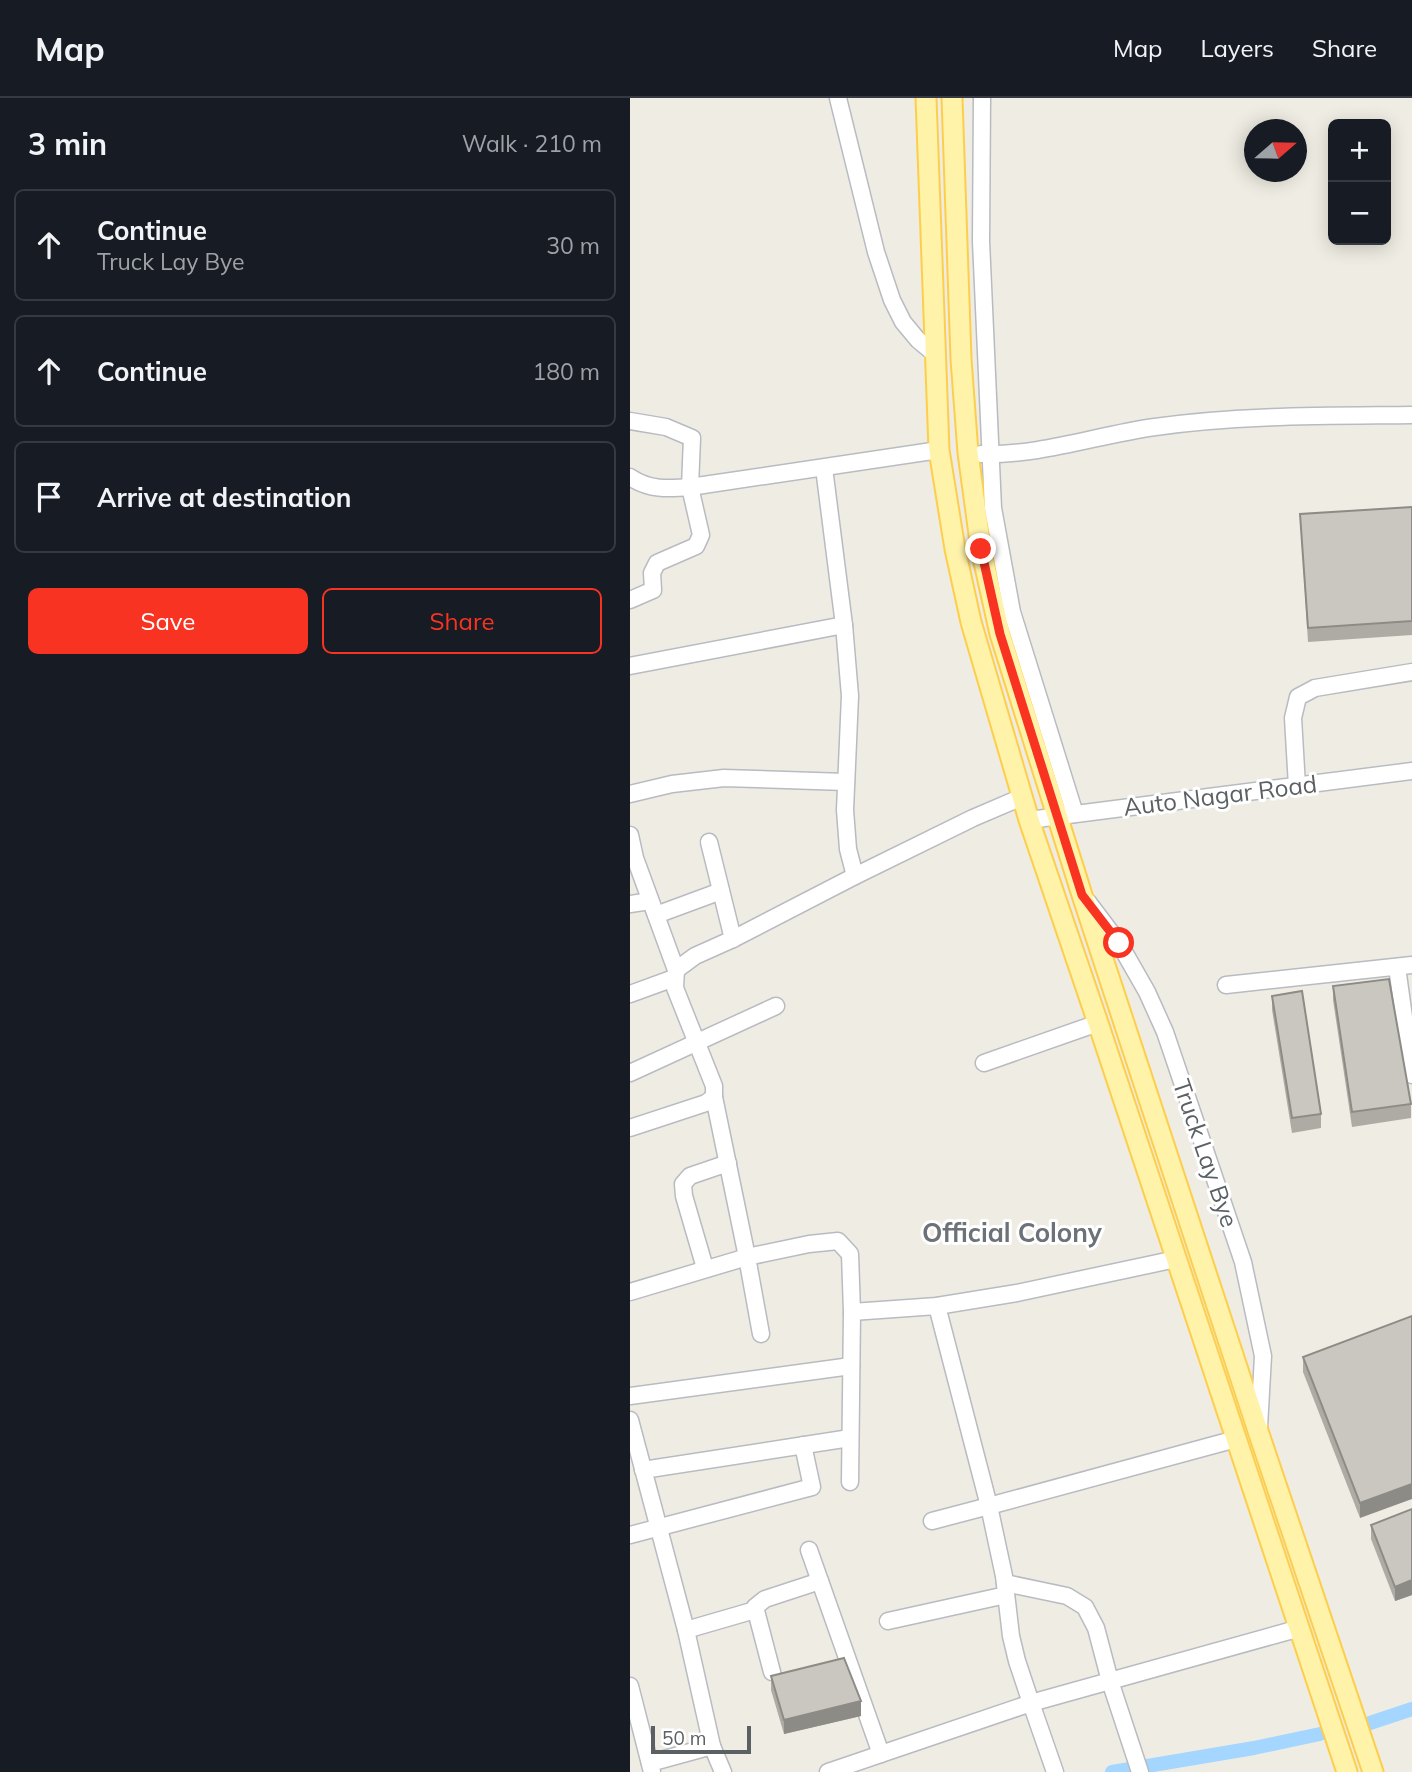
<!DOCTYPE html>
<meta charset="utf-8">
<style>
body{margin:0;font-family:Mulish,sans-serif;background:#242831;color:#f1f3f6}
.controls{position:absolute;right:21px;top:21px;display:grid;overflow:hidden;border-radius:10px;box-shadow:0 4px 18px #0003}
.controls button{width:63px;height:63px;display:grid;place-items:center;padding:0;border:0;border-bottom:2px solid #363941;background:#171b24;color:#f1f3f6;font:35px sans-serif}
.compass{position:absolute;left:614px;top:21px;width:63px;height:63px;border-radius:50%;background:#171b24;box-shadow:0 4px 18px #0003;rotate:70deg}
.scale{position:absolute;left:21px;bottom:18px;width:100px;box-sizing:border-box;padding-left:7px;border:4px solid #5b6065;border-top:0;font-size:19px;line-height:24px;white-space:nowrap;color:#5b6065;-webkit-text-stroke:5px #fff;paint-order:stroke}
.stop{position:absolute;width:21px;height:21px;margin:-16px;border:5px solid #f83321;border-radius:50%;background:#fff}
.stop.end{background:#f83321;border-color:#fff;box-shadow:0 2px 7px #0008}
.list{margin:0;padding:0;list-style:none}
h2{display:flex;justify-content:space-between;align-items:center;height:91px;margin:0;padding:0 28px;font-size:30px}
h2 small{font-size:23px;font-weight:400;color:#9ea1a6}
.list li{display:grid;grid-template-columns:46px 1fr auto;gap:21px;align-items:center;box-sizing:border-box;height:112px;margin:0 14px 14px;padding:0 14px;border:2px solid #363941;border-radius:10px}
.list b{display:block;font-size:26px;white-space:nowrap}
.list p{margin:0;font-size:23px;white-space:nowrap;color:#9ea1a6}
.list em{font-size:23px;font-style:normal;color:#9ea1a6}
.actions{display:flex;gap:14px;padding:21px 28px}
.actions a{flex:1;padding:16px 0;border:2px solid #f83321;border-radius:10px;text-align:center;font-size:24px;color:#f83321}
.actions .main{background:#f83321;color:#fff}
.icon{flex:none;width:38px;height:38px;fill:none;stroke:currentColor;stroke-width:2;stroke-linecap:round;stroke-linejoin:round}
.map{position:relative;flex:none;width:782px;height:1674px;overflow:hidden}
header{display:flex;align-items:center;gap:42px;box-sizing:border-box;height:98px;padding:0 35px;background:#171b24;border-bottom:2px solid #363941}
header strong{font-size:33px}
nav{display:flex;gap:38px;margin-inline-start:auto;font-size:24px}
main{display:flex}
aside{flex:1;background:#171b24}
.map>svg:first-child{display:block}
</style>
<header>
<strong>Map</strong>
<nav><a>Map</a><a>Layers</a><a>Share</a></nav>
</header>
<main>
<aside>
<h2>3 min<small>Walk · 210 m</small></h2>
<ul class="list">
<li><svg class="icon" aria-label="ahead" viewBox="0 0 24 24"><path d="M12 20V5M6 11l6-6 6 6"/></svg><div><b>Continue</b><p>Truck Lay Bye</p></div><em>30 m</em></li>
<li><svg class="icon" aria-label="ahead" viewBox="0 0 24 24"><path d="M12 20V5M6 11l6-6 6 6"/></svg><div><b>Continue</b></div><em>180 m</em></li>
<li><svg class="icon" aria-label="arrive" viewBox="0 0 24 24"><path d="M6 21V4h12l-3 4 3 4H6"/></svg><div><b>Arrive at destination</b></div></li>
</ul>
<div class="actions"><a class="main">Save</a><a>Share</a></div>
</aside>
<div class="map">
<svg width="782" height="1674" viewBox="0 0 782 1674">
<rect width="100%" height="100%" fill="#efede3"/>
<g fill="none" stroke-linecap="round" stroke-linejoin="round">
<g stroke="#a4d6ff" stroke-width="14">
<polyline points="740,1625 782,1611"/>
<polyline points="482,1674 624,1650 690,1636"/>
</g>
<g stroke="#b8bbc1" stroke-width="19">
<g id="minor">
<polyline points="208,0 246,154 262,202 273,224 288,242 305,256"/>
<polyline points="352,0 351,143 363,410 382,514 445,716"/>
<polyline points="0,323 36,329 62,340 60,389 71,437 66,448 27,465 22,475 23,492 0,502"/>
<path d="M351 356C410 358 467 337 525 329 610 317 697 318 782 317"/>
<polyline points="194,370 214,527 220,598 215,712 218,751 225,778"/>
<path d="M0 379C19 392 38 391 60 389L309 352"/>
<polyline points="0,568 214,527"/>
<polyline points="667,688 663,620 668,599 685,590 782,574"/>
<polyline points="0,696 42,686 94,680 216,684"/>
<polyline points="399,722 782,673"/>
<polyline points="0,737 5,760 46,872 45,890 84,988 84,999 117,1159 179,1146 208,1143 220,1156 222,1214 307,1208 387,1195 546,1161"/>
<polyline points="79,744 103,841"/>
<polyline points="458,804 489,845 517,894 535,934 613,1164 633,1258 629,1329"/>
<polyline points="0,806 20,803"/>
<polyline points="26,817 91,793"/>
<polyline points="767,869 782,977"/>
<polyline points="46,872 65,858 103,841 225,778 343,720 392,699"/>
<polyline points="596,887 782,867"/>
<polyline points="0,896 44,880"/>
<polyline points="354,965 468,925"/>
<polyline points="0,975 146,908"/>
<polyline points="0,1030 76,1005 84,999"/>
<polyline points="75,1170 54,1098 53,1086 60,1078 98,1065"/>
<polyline points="0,1194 117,1159 131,1236"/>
<polyline points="307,1208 359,1408 606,1341"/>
<polyline points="0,1298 221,1268"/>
<polyline points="0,1322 56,1532 82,1648 20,1665"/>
<polyline points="13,1372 220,1340"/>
<polyline points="220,1384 222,1214"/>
<polyline points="302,1423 359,1408 374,1478 381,1538 387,1563 401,1605 670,1530"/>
<polyline points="0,1437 182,1389 173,1347"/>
<polyline points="179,1452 251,1656 401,1605 425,1674"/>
<polyline points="375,1485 437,1498 455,1509 466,1530 480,1583 510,1674"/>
<polyline points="258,1523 376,1497"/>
<polyline points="56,1532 125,1512"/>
<polyline points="142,1574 125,1509 135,1501 190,1483"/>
<polyline points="0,1588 22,1674"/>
<polyline points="82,1648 93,1674"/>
<polyline points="198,1674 251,1656"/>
</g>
</g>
<g stroke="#fdce4e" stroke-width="23">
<g id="major">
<polyline points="296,0 309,352 325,451 341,524 399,722 468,925 717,1674"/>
<polyline points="322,0 331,261 338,355 351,451 370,536 452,797 629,1336 743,1674"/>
</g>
</g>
<use href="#minor" stroke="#fff" stroke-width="16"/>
<use href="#major" stroke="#fff2a9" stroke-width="19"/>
</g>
<g fill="#aeaba5">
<polygon points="782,409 782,537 678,544 670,416"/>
<polygon points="703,888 781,1006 781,1020 722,1029 703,902"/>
<polygon points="642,898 691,1016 691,1030 662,1035 642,912"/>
<polygon points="782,1218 730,1420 673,1274 673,1259"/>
<polygon points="782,1411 782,1497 765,1503 741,1441 741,1427"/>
<polygon points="141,1578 231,1618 154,1636 141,1592"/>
</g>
<g fill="#8d8b86">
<polygon points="782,1386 782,1401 730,1420 730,1405"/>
<polygon points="782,1482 782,1497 765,1503 765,1489"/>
<polygon points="231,1603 231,1618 154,1636 154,1622"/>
</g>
<g fill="#cac7c0" stroke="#8d8b86" stroke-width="2">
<polygon points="782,409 782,523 678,530 670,416"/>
<polygon points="759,881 781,1006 722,1014 703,888"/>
<polygon points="672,893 691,1016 662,1020 642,898"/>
<polygon points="782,1218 782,1386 730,1405 673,1259"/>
<polygon points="782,1411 782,1482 765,1489 741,1427"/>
<polygon points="214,1560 231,1603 154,1622 141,1578"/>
</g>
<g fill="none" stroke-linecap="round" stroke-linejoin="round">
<polyline stroke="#f83321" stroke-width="9" points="351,451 370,536 452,797 489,845"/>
</g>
<g text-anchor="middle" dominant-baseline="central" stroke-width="6" stroke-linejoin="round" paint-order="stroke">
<g font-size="24" fill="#5b6065" stroke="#fff">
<text transform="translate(590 697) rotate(-7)">Auto Nagar Road</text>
<text transform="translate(576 1055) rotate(71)">Truck Lay Bye</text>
</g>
<g font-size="26" font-weight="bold" fill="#6c7277" stroke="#fff">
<text x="382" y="1134">Official Colony</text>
</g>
</g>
</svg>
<div class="controls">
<button>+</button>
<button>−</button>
</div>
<svg class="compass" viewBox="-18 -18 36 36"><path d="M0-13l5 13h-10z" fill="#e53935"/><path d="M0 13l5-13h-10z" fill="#9ea1a6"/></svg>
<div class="scale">50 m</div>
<div class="stop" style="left:489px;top:845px"></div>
<div class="stop end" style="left:351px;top:451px"></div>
</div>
</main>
